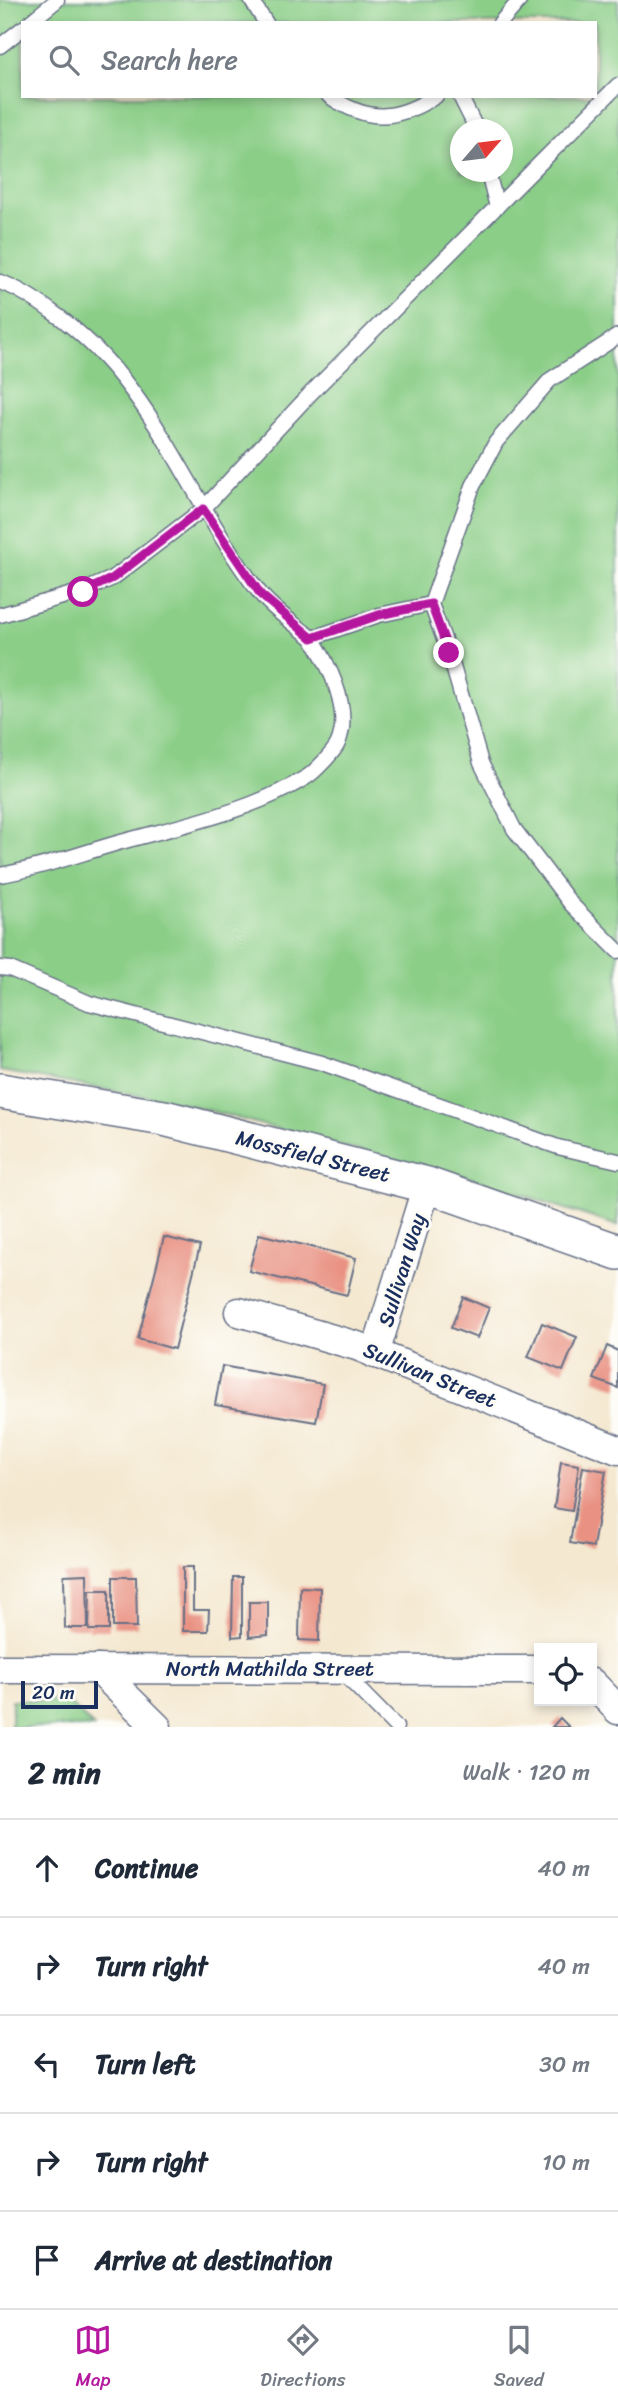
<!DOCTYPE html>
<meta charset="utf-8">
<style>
body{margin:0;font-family:Sriracha,sans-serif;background:#f2f2f3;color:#1f2937}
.controls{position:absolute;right:21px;bottom:21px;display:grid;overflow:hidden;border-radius:0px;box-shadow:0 4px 10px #0003}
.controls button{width:63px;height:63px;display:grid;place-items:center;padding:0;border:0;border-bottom:2px solid #e0e1e3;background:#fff;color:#1f2937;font:35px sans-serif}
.compass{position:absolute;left:450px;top:119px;width:63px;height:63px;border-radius:50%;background:#fff;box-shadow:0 4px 10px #0003;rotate:62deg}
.scale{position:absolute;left:21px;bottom:18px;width:77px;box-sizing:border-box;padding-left:7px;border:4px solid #1b2f5e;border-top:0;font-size:19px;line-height:24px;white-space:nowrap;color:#1b2f5e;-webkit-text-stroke:5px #fdfcf7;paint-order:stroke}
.stop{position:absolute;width:21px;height:21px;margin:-16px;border:5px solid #b5179e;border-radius:50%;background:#fff}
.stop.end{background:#b5179e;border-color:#fff;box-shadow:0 2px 7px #0008}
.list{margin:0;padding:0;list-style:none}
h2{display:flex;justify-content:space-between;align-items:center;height:91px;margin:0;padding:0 28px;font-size:30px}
h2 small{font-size:23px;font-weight:400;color:#747a83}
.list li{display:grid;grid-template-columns:46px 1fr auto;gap:21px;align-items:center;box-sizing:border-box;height:98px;padding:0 28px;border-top:2px solid #e0e1e3}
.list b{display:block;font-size:26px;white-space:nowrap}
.list em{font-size:23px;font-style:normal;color:#747a83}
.icon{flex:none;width:38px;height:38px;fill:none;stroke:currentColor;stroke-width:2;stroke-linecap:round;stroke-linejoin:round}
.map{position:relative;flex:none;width:618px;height:1727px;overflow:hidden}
.search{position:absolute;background:#fff;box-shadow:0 4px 10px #0003;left:21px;right:21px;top:21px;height:77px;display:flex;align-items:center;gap:18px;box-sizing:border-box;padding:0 24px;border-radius:0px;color:#747a83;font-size:26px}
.sheet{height:581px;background:#fff}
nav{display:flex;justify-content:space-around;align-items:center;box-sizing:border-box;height:98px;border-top:2px solid #e0e1e3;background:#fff;font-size:19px;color:#747a83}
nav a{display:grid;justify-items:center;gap:4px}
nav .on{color:#b5179e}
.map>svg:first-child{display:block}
</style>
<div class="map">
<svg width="618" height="1727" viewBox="0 0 618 1727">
<rect width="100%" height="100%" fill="#fdfcf7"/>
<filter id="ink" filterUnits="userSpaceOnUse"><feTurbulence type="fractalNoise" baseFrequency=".0143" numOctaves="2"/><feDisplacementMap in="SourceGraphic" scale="14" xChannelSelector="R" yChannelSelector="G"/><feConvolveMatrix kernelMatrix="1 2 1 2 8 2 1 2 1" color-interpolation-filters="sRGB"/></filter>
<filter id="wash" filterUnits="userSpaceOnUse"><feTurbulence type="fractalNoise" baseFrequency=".00686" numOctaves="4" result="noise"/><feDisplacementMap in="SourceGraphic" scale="28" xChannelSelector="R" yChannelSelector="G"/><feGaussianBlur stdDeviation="1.57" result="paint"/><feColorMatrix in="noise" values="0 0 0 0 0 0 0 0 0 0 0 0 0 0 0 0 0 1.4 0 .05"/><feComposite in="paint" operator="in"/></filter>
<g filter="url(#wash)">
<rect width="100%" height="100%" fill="#f4e8d0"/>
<g fill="#8ace87" stroke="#527e72" stroke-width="2" fill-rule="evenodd">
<path d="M0 0H618V1226L471 1178 329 1143 182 1103 0 1071ZM23 23H595V96H23ZM461 130H503V172H461Z"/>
<polygon points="12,1700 67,1701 94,1727 11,1727"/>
</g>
<g id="blocks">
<g fill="#e99283">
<polygon points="259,1234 356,1258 347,1295 249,1271"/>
<polygon points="164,1237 200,1246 174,1349 138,1339"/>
<polygon points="463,1297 489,1308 477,1338 451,1328"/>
<polygon points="542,1323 577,1337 563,1371 528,1357"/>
<polygon points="607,1346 618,1351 618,1388 594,1379"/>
<polygon points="222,1366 323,1384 316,1422 215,1405"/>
<polygon points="561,1462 579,1465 572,1511 554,1508"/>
<polygon points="583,1467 606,1471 593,1547 570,1543"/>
<polygon points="183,1567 193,1567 193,1610 209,1610 208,1631 183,1631"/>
<polygon points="87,1574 88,1628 65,1628 64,1575"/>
<polygon points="113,1577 136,1577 137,1627 113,1627"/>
<polygon points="233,1577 242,1577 242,1636 232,1637"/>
<polygon points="300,1587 320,1588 319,1641 299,1640"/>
<polygon points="90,1590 109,1590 109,1630 89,1630"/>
<polygon points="249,1602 268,1602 268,1635 249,1637"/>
<polygon points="560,1718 569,1727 552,1727"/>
</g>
</g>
</g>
<g filter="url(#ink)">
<use href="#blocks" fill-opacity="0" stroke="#677086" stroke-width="2"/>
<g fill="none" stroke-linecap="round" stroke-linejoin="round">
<g stroke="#677086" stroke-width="17">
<g id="service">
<polyline points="251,0 266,23"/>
<polyline points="29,23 57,0"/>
<polyline points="500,23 520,0"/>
<polyline points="0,46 23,28"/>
<path d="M329 96C368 123 396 121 436 96"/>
<polyline points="460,96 477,130"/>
<polyline points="488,172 497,207"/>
<path d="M0 282C18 288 36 300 51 311 154 382 186 497 259 592 273 610 295 624 312 638L379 615 431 604"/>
<polyline points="618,336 550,380 496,442 473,486 431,604 449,653 481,763 514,829 571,904 618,951"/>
<polyline points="0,615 83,591 113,578 203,509 311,393 618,85"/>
<path d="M0 875C38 869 76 855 114 844 178 826 248 813 305 778 313 774 335 751 338 743 352 710 329 665 312 638"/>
<polyline points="0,968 10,969 89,1003 322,1063 558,1147 618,1161"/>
<polyline points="342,1672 396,1727"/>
</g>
</g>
<g stroke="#677086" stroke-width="31">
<g id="minor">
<polyline points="239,1312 357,1346 618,1450"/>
<polyline points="375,1354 427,1185"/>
<polyline points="0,1669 539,1670"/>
<polyline points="98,1669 157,1727"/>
<polyline points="592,1683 618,1710"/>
</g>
</g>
<g stroke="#677086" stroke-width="38">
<polyline id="tertiary" points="0,1091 164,1118 427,1185 618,1252"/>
</g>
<use href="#service" stroke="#fff" stroke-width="14"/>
<use href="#minor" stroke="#fff" stroke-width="28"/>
<use href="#tertiary" stroke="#fff" stroke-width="35"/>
</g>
</g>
<g fill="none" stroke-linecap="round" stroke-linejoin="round" filter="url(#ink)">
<polyline stroke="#b5179e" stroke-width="9" points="83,592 113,578 203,509 261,595 312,638 379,615 431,604 449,653"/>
</g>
<g text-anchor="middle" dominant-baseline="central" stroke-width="6" stroke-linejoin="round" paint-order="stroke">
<g font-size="21" fill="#1b2f5e" stroke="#fdfcf7">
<text transform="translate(313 1156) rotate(14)">Mossfield Street</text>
<text transform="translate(402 1270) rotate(-73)">Sullivan Way</text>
<text transform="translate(430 1375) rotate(22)">Sullivan Street</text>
<text x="270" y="1669">North Mathilda Street</text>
</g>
</g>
</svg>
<div class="controls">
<button><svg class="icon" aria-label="locate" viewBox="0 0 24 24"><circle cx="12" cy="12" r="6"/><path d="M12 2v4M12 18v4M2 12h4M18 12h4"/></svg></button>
</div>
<svg class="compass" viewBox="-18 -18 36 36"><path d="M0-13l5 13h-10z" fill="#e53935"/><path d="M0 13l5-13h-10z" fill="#747a83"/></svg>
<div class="scale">20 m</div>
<div class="stop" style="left:83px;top:592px"></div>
<div class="stop end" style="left:449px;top:653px"></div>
<div class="search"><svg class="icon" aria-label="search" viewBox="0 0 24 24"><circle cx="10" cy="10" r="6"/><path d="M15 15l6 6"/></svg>Search here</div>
</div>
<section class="sheet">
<h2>2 min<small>Walk · 120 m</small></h2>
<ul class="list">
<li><svg class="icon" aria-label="ahead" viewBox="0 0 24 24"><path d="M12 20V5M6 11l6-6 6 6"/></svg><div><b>Continue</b></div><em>40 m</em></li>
<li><svg class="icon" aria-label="right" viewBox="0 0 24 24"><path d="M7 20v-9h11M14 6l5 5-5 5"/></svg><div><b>Turn right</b></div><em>40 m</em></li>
<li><svg class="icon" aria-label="left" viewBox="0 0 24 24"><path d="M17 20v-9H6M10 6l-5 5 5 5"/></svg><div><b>Turn left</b></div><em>30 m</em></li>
<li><svg class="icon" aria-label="right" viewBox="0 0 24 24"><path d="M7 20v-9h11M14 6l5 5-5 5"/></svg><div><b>Turn right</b></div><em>10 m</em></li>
<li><svg class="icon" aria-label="arrive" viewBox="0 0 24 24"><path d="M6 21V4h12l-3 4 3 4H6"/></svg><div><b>Arrive at destination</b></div></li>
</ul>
</section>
<nav>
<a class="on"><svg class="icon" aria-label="map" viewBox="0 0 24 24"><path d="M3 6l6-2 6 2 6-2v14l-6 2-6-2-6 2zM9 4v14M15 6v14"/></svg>Map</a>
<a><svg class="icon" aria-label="directions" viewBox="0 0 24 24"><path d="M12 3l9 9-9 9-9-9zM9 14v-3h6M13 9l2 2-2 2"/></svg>Directions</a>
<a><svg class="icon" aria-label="saved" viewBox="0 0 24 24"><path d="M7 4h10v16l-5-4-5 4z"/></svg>Saved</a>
</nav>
